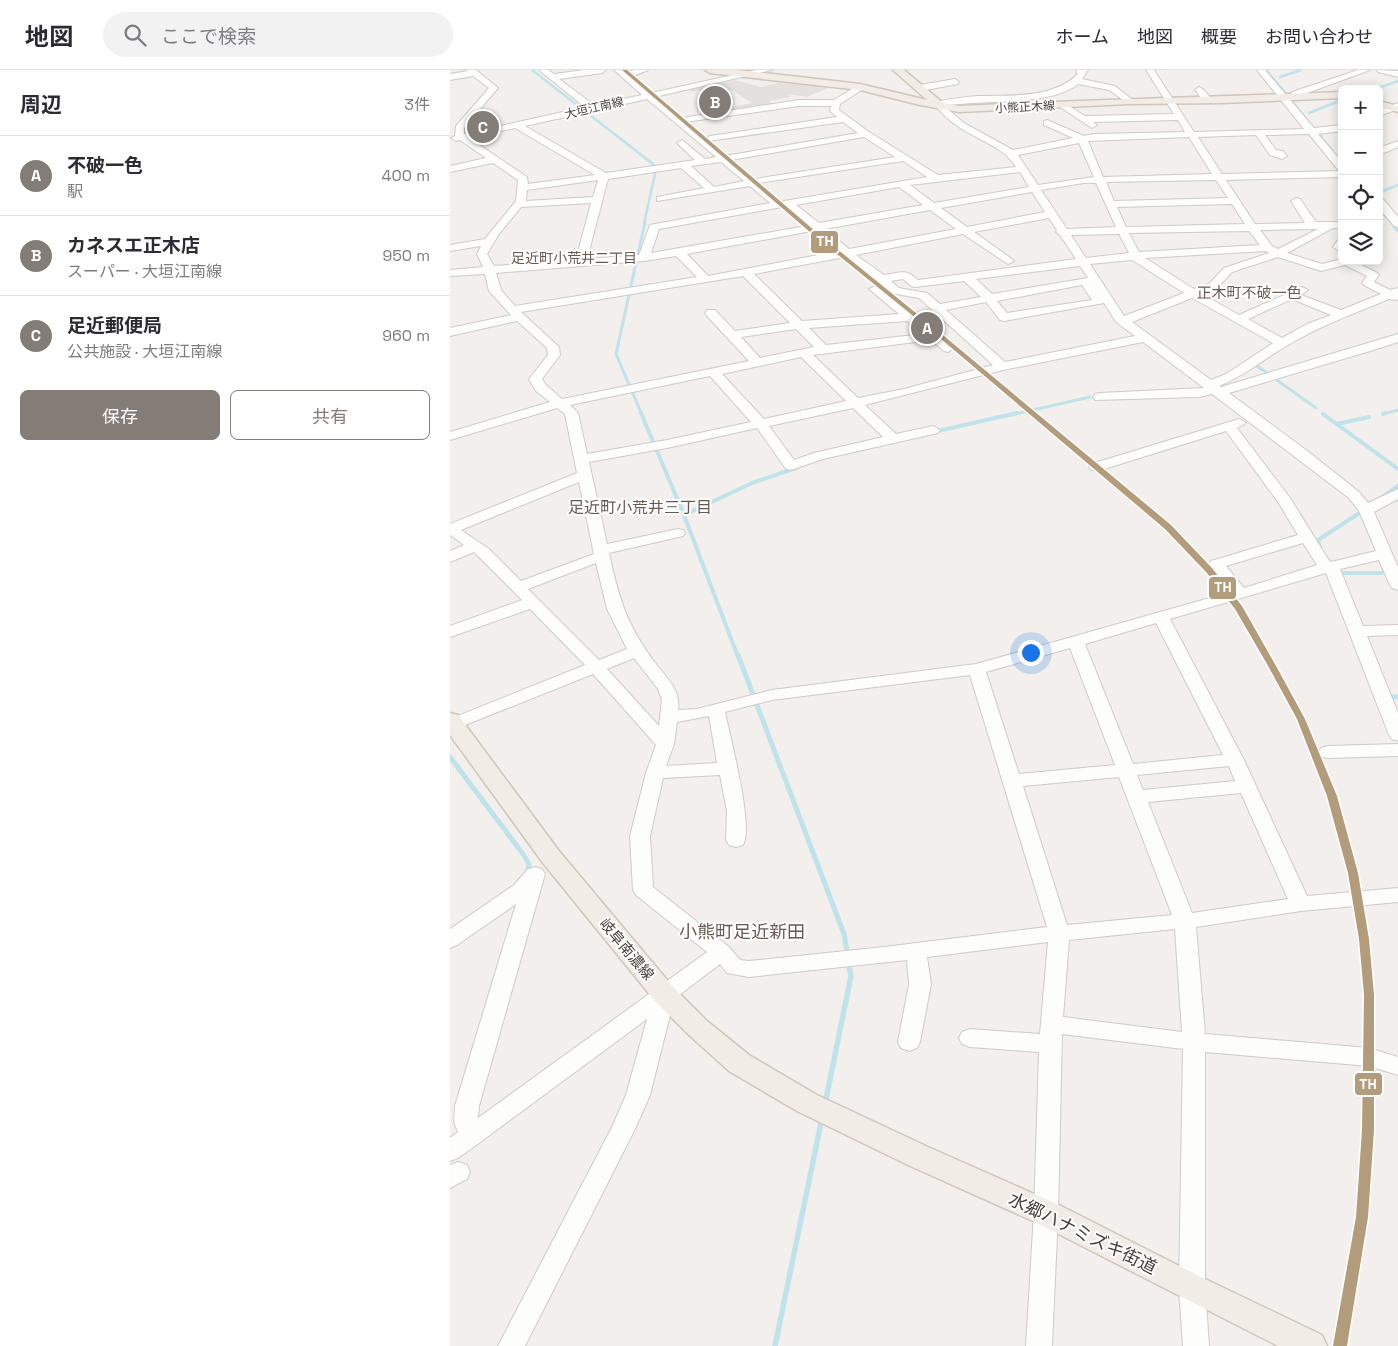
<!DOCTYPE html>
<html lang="ja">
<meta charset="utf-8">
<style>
body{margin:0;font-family:"Space Grotesk","Noto Sans JP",sans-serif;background:#f2f2f3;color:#2b2b33}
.controls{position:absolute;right:15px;top:15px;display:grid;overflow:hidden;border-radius:8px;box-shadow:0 2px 12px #0003}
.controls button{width:45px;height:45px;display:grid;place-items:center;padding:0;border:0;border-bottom:1px solid #e1e1e2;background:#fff;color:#2b2b33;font:25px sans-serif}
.you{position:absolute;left:580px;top:582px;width:18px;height:18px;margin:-12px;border:4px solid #fff;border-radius:50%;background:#1a73e8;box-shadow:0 0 0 8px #1a73e833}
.badge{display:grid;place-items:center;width:32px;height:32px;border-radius:50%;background:#837c77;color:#fff;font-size:16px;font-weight:700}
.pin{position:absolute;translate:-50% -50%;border:2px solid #fff;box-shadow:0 1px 5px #0006}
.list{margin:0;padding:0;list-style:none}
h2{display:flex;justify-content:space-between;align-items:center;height:65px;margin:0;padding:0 20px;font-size:21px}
h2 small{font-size:16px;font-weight:400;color:#7c7c81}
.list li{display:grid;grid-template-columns:32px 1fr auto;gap:15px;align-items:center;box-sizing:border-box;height:80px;padding:0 20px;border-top:1px solid #e1e1e2}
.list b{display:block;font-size:19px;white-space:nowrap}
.list p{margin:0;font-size:16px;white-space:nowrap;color:#7c7c81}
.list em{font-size:16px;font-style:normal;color:#7c7c81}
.actions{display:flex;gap:10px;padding:15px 20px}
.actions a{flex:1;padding:11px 0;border:1px solid #837c77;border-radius:8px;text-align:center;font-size:18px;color:#837c77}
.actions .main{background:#837c77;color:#fff}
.icon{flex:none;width:28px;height:28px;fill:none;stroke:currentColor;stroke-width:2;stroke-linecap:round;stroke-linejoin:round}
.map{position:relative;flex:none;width:948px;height:1276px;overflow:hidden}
header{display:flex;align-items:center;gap:30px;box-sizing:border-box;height:70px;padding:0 25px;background:#fff;border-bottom:1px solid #e1e1e2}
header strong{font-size:24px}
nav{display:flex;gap:28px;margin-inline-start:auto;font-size:18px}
.search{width:350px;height:45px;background:#f2f2f3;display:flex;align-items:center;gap:12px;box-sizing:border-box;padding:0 18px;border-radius:28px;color:#7c7c81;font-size:19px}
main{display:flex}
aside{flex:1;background:#fff}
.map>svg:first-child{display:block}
</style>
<header>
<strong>地図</strong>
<div class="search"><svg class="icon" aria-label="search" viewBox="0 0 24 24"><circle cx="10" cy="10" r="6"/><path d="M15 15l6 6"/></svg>ここで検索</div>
<nav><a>ホーム</a><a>地図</a><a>概要</a><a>お問い合わせ</a></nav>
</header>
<main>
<aside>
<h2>周辺<small>3件</small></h2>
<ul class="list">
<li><span class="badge">A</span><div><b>不破一色</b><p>駅</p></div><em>400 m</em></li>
<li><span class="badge">B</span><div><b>カネスエ正木店</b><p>スーパー · 大垣江南線</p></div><em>950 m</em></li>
<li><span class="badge">C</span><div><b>足近郵便局</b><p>公共施設 · 大垣江南線</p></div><em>960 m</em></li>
</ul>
<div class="actions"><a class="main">保存</a><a>共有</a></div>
</aside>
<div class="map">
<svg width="948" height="1276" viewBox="0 0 948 1276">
<rect width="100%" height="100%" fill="#f2efec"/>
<polygon fill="#e3e0dd" points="284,10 311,17 329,13 363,16 371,13 386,15 356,27 340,24 338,24 340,27 319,31 326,36 277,44 271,39 302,33 282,20 270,21 260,18 243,22 238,20"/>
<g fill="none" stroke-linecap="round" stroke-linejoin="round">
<g stroke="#c0e3eb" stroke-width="2.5">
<polyline points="82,0 203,94 205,104 194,153"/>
<polyline points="816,0 837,25"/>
<polyline points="830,7 851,0"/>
<polyline points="926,19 948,11"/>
<polyline points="840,29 855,47"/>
<polyline points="859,43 892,30"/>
<polyline points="867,62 882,80"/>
<polyline points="929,123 948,115"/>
<polyline points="929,139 941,152"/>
</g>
<g stroke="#c0e3eb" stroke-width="3">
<polyline points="944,157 948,161"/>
<polyline points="805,295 819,304"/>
<polyline points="824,308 866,338"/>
<polyline points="933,344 948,340"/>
<polyline points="192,345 166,284 195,152"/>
<polyline points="561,345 640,327"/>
</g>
<g stroke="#c0e3eb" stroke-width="4">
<polyline points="191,343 234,445 288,587"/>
<polyline points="873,344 948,399"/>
<polyline points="933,344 935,343"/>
<polyline points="887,354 919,347"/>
<polyline points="484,362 567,343"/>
<polyline points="931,428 948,416"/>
<polyline points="234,445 302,413 346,398"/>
<polyline points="870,478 868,470 908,444"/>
<polyline points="888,503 932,503"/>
</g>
<g stroke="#c0e3eb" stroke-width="5">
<polyline points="288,585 394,864 399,892"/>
<polyline points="939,627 948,627"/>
<polyline points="0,687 73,784 79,794 77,804"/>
</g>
<g stroke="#c0e3eb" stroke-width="5.5">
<polyline points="375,1034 401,906 398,891"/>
<polyline points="325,1276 372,1048"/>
</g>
<g stroke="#cecbc8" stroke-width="2">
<g id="minor">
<path d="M17 0H26L48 18 14 58V64L135 37 89 0H98L104 4 134 0H156L152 3 109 9 144 35 192 25 164 0H173L201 23 306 0H322L205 27 234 51 235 48 238 47 349 30H384L410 14 413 15V19L390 34 389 40 419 62 488 105 566 97C553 76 529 71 509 57 499 51 490 41 484 34L485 32C499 29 513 27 527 26 561 25 602 29 628 4L626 2 627 0H638L632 9 665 16 684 31 680 34 677 33 659 20 628 14C600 37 531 29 494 36L514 53 563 80 623 68 594 55V51L597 50 634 66 644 64 735 62 728 50 643 52 647 55 642 58 607 35 611 32 614 33 635 46 724 44 696 0H704L744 62 854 59 807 0H815L864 58 892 55V61L868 64 892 92V107L776 110 805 154 855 153 841 131 846 128 850 129 866 152H892V158H883L837 183 872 194 892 189V191H904L927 203 929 205 924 212 940 220 948 218V230L939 229C905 243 870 256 838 275 814 289 794 306 769 316L771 317 948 264V272L930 278 779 323 860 383 909 422 918 433 948 419V429L924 442 948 497V520L942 518 940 515 929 490 890 499 913 556 948 555V565L917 566 948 643V671L942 669 939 665 876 503 720 549 794 690 857 826 948 818V832L851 841 746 857 755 964 919 978 948 987V1005L919 996 755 982V1218L759 1276H733L729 1218 733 979 612 964 608 1143 602 1276H576L584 1143 589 982 520 977 512 974 509 968 512 962 520 959 590 964 598 872 477 887 481 914 470 972 467 978 459 981 451 978 448 972 459 914 457 890 299 907 277 903 270 894 224 929 200 1025 185 1059 75 1276H48L162 1057 176 1025 197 949 29 1073 8 1088 0 1091V1068L8 1062 4 1052 5 1036 66 834 7 875 0 878V859L64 815 78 799 85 797 92 799 95 804 29 1036 28 1048 257 882 186 825 183 820 180 766 196 703 206 675 143 604 0 661V649L135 595 80 539 0 567V556L72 530 24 482 0 492V481L14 475 0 465V454L127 403 115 344 107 338 0 370V362L100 332 86 321 79 309 98 285 97 278 67 251 0 266V258L61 245 39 221 35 204 0 206V200L33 197 27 184 31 176 0 181V175L35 169 66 131 68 110 43 93 0 102V96L36 88 10 70 6 71 1 68 5 66 6 56 39 18 23 6 0 10V4L18 1ZM197 29 266 87 255 89 232 70 227 73 245 90 156 103 75 56ZM349 36H381L380 41 387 47 260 66 255 69 235 52ZM393 52 408 63 275 86 258 71ZM65 58 145 105 78 114 77 107 19 68ZM859 64 889 101 772 104 748 67 806 65 820 85 832 89 837 86 833 81 826 80 815 65ZM414 67 445 87 311 108 307 109V112L281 90ZM739 67 762 104 653 107 638 71ZM629 73 644 107 588 115 568 85ZM453 91 477 107 334 131 333 133 334 135 360 157 356 156 201 183 209 159 332 137 333 135 332 133 308 113ZM271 92 294 111 264 117 241 96ZM231 98 254 118 207 127V131L300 116 320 133 200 155 189 185 137 189 158 109ZM570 102 579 117 484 133 460 115ZM148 110 143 127 76 131 77 120ZM766 110 778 128 664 131 656 112ZM634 113H646L666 157 617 159 591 120ZM449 117 473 135 369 153 346 135ZM582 122 595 142 517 157 491 138ZM141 133 126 190 44 196 37 184 49 164 71 137ZM782 134 795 154 676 157 667 137ZM480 140 506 159 399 179 375 159ZM599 148 607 160 606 162 610 165 626 189 468 210C456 198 450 203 434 205L406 185 513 164 558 194 564 191 562 189 524 162ZM360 157 389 181 258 206 237 184 356 162 360 161 361 159ZM868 159 828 179 822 176 810 160ZM799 161 810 175 689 182 679 163ZM669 164 679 183 636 188 621 165ZM816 181 819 183 774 198 759 214 744 219 695 188ZM226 186 247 207 65 236 51 220 46 203 194 191ZM395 187 441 223 469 228 543 295 454 319 408 328 363 285 481 270 494 281 498 282 504 278 429 217 425 216 419 219 449 244 352 251 304 204ZM828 187 871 201 895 195 917 206 912 213 914 215 931 224 891 240 851 225 858 220 852 217 789 245 752 224 767 218 782 202ZM682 190 734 223 674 246 640 194ZM630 196 638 208 542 224 526 209ZM293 206 340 253 285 261 265 240H257L255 243 257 246 299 291 112 329 96 315 92 309 110 285 109 277 71 242ZM453 209 461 216 465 217 514 211 531 227 490 234 477 223 449 218 441 211ZM632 215 642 230 557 243 547 231ZM742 228 823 273 776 304 761 310 682 252ZM842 229 881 245 857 254 832 268 798 249ZM536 232 550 250 554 251 654 233 666 252 685 266 555 292 496 240ZM457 251 473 264 376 275 359 258ZM346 259 364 277 310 288 291 267ZM693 272 754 318 650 323 645 324 643 327 645 330 749 327 762 324 899 428 909 441 926 481 881 492 878 489 840 428 787 358 796 353 789 349 641 394 639 397 641 400H651L776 361 828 432 848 465 761 491 758 494 781 522 526 594 322 620 247 639 228 640C231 621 218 609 206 594 177 556 169 529 159 483L233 466 235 463 233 460 228 459 157 474 139 392 217 378 307 358 336 399 341 400 373 389 488 363 490 360 483 356 446 364 415 335 553 300ZM351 287 396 331 314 349 272 304ZM260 306 301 352 217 370 137 384 128 343 120 335ZM403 338 433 367 364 383 344 390 319 356ZM129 412 144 484 71 511 39 479 11 460ZM853 473 867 495 794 518 776 496ZM146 493 157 539 177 579 149 590 78 519ZM706 553 773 685 683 694 635 574ZM620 578 665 695 569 704 536 602ZM184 588 208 619 212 630 209 656 157 599ZM520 605 597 857 434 877 299 891 290 890 279 877 203 817 200 766 213 708 270 705 277 741 276 770 279 775 286 777 293 775C304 756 280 667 275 642L322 630ZM259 646 267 693 216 696 224 674 227 652ZM779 696 785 711 693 720 687 705ZM669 707 722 845 617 855 573 716ZM791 723 838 829 742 843 698 732ZM725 859 732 962 613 947 619 870Z"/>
<polygon points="185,0 198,0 186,5 180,5 180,1"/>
<polygon points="908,0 920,0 849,26 847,28 840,26 842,22"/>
<polygon points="927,0 948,1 948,7 928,2"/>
<polygon points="505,9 509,12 508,14 470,21 466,18 470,15"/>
<path d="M749 17C754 19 762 28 760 32H754L745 20Z"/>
<polygon points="948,33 948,39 929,46 929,40"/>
<polygon points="948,71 948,77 929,85 929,78"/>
<polygon points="929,128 933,129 948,147 948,157 944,156 929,138"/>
<polygon points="892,169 892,183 883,177 888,170"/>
<polygon points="948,674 948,686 877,688 871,686 868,682 871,678 877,676"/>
<polygon points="8,1092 17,1095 20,1102 17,1109 0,1118 0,1095"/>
</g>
</g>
<g stroke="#d2c6bb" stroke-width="3">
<g id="major">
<path d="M255 0H287L410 14 477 30 443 0H454L493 33 509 36C637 30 764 27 892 22V28L771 33 680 34 509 42 470 35 410 20 260 3Z"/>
<polygon points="929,31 948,36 948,42 929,37"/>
<polygon points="0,643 8,645 109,781 223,917 257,951 299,985 367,1025 478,1077 607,1134 753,1208 872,1265 877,1276 828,1276 585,1152 458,1095 347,1041 279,1001 239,965 205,931 93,793 0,665"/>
</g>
</g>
<use href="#minor" fill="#fdfdfc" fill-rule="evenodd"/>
<use href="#major" fill="#f1ece5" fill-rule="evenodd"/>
<g stroke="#fff" stroke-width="3">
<polygon id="rail-1" points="172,0 177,0 365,161 482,256 721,455 762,498 792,536 825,594 855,649 887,726 908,803 919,869 924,925 924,1060 918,1147 897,1276 883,1276 906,1147 912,1060 914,925 909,869 898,803 877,726 847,649 817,594 785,539 756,502 715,459 478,258 361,163"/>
</g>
<use href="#rail-1" fill="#b39c7b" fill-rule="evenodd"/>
</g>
<g text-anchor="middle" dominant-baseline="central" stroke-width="4" stroke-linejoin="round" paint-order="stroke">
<g font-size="12" fill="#473e38" stroke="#fff">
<text transform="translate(575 37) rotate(-3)">小熊正木線</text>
<text transform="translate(144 38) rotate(-13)">大垣江南線</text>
</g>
<g font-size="14" fill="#695a50" stroke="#fff">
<text x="124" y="188">足近町小荒井二丁目</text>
</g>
<g font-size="15" fill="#695a50" stroke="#fff">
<text x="799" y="222">正木町不破一色</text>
</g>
<g font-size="15" fill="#473e38" stroke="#fff">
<text transform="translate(177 879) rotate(50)">岐阜南濃線</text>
</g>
<g font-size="16" fill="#695a50" stroke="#fff">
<text x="190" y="437">足近町小荒井三丁目</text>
</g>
<g font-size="18" fill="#695a50" stroke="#fff">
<text x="292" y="861">小熊町足近新田</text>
</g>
<g font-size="18" fill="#473e38" stroke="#fff">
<text transform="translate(633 1163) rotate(26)">水郷ハナミズキ街道</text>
</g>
</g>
<g stroke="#fff" stroke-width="2">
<rect x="360" y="160" width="29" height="24" rx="5" fill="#b39c7b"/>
<rect x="758" y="506" width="29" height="24" rx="5" fill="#b39c7b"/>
<rect x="904" y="1002" width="29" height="24" rx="5" fill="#b39c7b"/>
</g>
<g font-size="14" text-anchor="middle" font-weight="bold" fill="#fff">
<text x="375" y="176">TH</text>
<text x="773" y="522">TH</text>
<text x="918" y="1019">TH</text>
</g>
</svg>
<div class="controls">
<button>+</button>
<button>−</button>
<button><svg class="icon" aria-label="locate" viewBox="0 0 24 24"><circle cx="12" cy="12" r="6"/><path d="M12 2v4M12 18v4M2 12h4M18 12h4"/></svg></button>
<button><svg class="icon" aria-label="layers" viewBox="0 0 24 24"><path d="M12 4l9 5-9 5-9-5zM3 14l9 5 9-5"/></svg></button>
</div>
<div class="you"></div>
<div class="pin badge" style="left:477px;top:258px">A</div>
<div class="pin badge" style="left:265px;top:32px">B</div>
<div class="pin badge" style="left:33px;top:57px">C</div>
</div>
</main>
